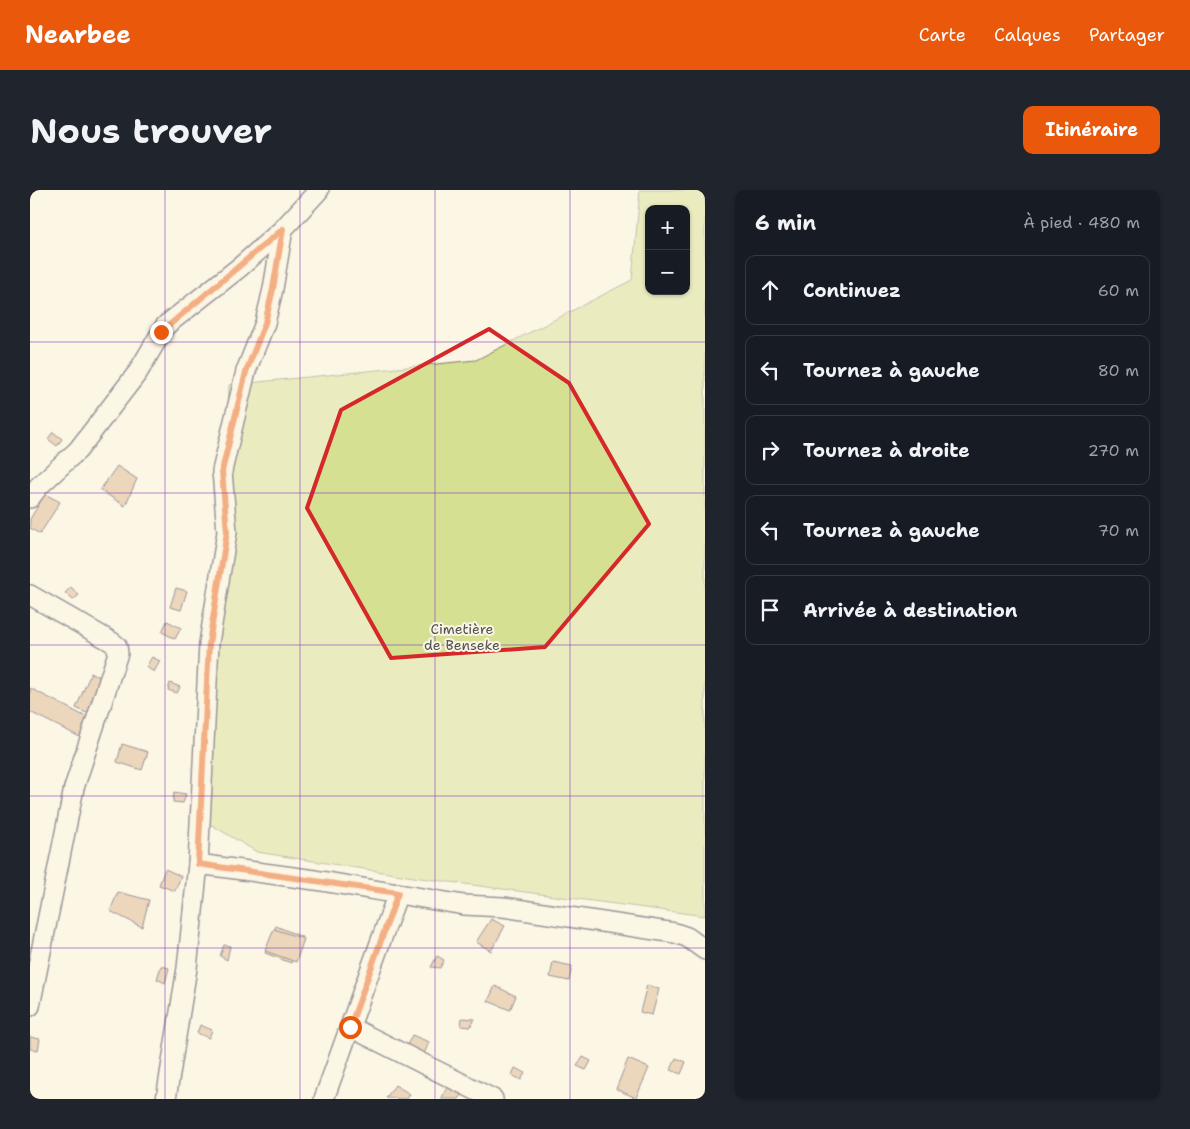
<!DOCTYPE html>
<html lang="fr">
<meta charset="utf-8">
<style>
body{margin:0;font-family:"Shantell Sans",sans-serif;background:#20242c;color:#f1f3f6}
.controls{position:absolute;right:15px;top:15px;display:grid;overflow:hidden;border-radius:10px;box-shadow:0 1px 4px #0004}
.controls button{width:45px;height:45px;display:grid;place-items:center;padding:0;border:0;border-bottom:1px solid #363941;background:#171b24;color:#f1f3f6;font:25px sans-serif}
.stop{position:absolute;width:15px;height:15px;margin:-11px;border:4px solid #ea580c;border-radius:50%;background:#fff}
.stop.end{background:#ea580c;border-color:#fff;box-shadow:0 1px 5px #0008}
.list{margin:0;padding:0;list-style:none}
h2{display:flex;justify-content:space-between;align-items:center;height:65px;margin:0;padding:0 20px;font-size:21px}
h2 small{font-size:16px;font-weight:400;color:#9ea1a6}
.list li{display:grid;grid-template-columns:32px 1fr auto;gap:15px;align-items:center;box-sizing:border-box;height:70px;margin:0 10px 10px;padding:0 10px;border:1px solid #363941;border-radius:10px}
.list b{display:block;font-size:19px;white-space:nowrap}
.list em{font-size:16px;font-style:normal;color:#9ea1a6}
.icon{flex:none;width:28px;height:28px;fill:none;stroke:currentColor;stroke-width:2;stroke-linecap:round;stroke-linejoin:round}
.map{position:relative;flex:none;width:675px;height:909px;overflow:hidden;border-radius:10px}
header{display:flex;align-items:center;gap:30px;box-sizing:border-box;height:70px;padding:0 25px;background:#ea580c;color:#fff}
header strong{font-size:24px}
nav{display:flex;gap:28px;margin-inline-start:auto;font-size:18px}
.intro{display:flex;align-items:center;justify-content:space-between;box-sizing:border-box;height:120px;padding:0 30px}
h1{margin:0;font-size:35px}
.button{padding:12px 22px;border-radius:10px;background:#ea580c;color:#fff;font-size:18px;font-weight:700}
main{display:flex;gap:30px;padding:0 30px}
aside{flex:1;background:#171b24;border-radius:10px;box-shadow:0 1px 4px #0004}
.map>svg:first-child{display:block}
</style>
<header>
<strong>Nearbee</strong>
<nav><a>Carte</a><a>Calques</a><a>Partager</a></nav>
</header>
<div class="intro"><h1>Nous trouver</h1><a class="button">Itinéraire</a></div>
<main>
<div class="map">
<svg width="675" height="909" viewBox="0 0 675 909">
<rect width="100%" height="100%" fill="#fcf5e5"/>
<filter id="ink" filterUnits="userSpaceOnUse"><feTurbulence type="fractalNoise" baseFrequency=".02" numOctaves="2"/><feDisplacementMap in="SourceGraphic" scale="10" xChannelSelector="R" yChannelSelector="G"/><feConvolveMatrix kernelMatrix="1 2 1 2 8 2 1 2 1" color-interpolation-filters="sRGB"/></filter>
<g filter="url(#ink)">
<path fill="#d5e093" stroke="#7c8167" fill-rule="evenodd" d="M610 0H675V726L390 688 227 662 180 634 199 195 446 170 602 90ZM619 19H656V101H619Z"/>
<g fill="#d9b18a" stroke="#22223b">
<polygon points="23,242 32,249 27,256 18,249"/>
<polygon points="87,276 107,289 95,316 70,300"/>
<polygon points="15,304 30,312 10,344 0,338 0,329"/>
<polygon points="41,397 49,405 43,410 35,403"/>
<polygon points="146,398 157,401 151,420 140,417"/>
<polygon points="137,431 151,438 145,449 132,442"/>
<polygon points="122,467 130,471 124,482 116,477"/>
<polygon points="61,483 74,489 59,524 46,518"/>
<polygon points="140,493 150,497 147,503 138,500"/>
<polygon points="0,498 60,529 50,547 0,522"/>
<polygon points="92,554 118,562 112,580 87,572"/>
<polygon points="144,602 156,604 153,613 143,612"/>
<polygon points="135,679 151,686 145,701 129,695"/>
<polygon points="88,702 119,710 112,737 80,721"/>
<polygon points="461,729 475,736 461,761 446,752"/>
<polygon points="246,736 272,747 261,773 235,763"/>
<polygon points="244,739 274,749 266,772 235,761"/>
<polygon points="194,755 200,756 197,770 190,766"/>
<polygon points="407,766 414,770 410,778 401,777"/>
<polygon points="523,772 542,776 539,791 520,787"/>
<polygon points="131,776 139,778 135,793 127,789"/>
<polygon points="617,795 629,799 622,825 610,822"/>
<polygon points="465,796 486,806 480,820 458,811"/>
<polygon points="432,828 445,829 440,837 431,836"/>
<polygon points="170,835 182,840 179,848 167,843"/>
<polygon points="382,845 399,852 389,876 371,868"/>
<polygon points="0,847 10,849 8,860 0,859"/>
<polygon points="553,867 561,871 556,880 547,876"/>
<polygon points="646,868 656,872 651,884 641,880"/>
<polygon points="598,869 619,878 606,908 586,899"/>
<polygon points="485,878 495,883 491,890 482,885"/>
<polygon points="365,895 380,904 377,909 356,908"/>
<polygon points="418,897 432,905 429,909 411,909"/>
</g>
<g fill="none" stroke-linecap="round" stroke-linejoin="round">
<g stroke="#22223b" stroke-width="22">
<g id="minor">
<polyline points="0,308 9,296 48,260 108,182 135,136 210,77 253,39 289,0"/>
<polyline points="0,405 82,452 87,456 88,463 44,598 0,816"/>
<polyline points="168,674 285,690 434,715 473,717 645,743 657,747 675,760"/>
<polyline points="320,837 463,909"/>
<polyline points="136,909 157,778 168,674 179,453 197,342 192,281 216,181 235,133 243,99 253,39"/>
<polyline points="294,909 368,703"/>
</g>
</g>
<use href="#minor" stroke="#fcf5e5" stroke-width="19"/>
</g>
</g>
<g fill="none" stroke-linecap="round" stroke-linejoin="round" filter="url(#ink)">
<polyline stroke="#ea580c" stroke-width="6" points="131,142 253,39 243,99 235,133 216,182 192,281 197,342 179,453 168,674 368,703 320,837"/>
</g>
<path d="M0 0H675V909H0ZM459 139 539 193 619 334 515 457 361 468 277 318 311 220Z" fill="#fcf5e5" fill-opacity=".55" fill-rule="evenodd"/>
<path fill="none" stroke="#d62828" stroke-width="4" stroke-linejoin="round" d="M459 139 539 193 619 334 515 457 361 468 277 318 311 220Z"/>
<path fill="none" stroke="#7b2cbf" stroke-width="1" stroke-opacity="0.55" d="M135 0V909M270 0V909M405 0V909M540 0V909M0 152H675M0 303H675M0 455H675M0 606H675M0 758H675"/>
<g text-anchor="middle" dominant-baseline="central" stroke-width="4" stroke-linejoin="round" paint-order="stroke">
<g font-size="14" fill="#4f5251" stroke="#fcf5e5">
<text x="432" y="439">Cimetière<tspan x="432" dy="16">de Benseke</tspan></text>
</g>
</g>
</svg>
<div class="controls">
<button>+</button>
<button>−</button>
</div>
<div class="stop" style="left:320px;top:837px"></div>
<div class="stop end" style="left:131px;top:142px"></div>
</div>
<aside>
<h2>6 min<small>À pied · 480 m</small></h2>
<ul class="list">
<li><svg class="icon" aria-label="ahead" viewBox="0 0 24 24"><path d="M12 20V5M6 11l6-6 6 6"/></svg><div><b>Continuez</b></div><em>60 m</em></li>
<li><svg class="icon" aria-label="left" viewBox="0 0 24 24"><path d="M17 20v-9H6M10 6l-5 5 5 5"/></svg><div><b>Tournez à gauche</b></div><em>80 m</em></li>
<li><svg class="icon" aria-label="right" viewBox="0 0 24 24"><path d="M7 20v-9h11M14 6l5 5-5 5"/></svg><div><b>Tournez à droite</b></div><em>270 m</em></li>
<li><svg class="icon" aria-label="left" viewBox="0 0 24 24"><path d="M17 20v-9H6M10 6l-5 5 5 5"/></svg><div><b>Tournez à gauche</b></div><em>70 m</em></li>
<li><svg class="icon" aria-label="arrive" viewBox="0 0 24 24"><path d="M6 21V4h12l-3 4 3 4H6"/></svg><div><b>Arrivée à destination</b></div></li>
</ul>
</aside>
</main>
